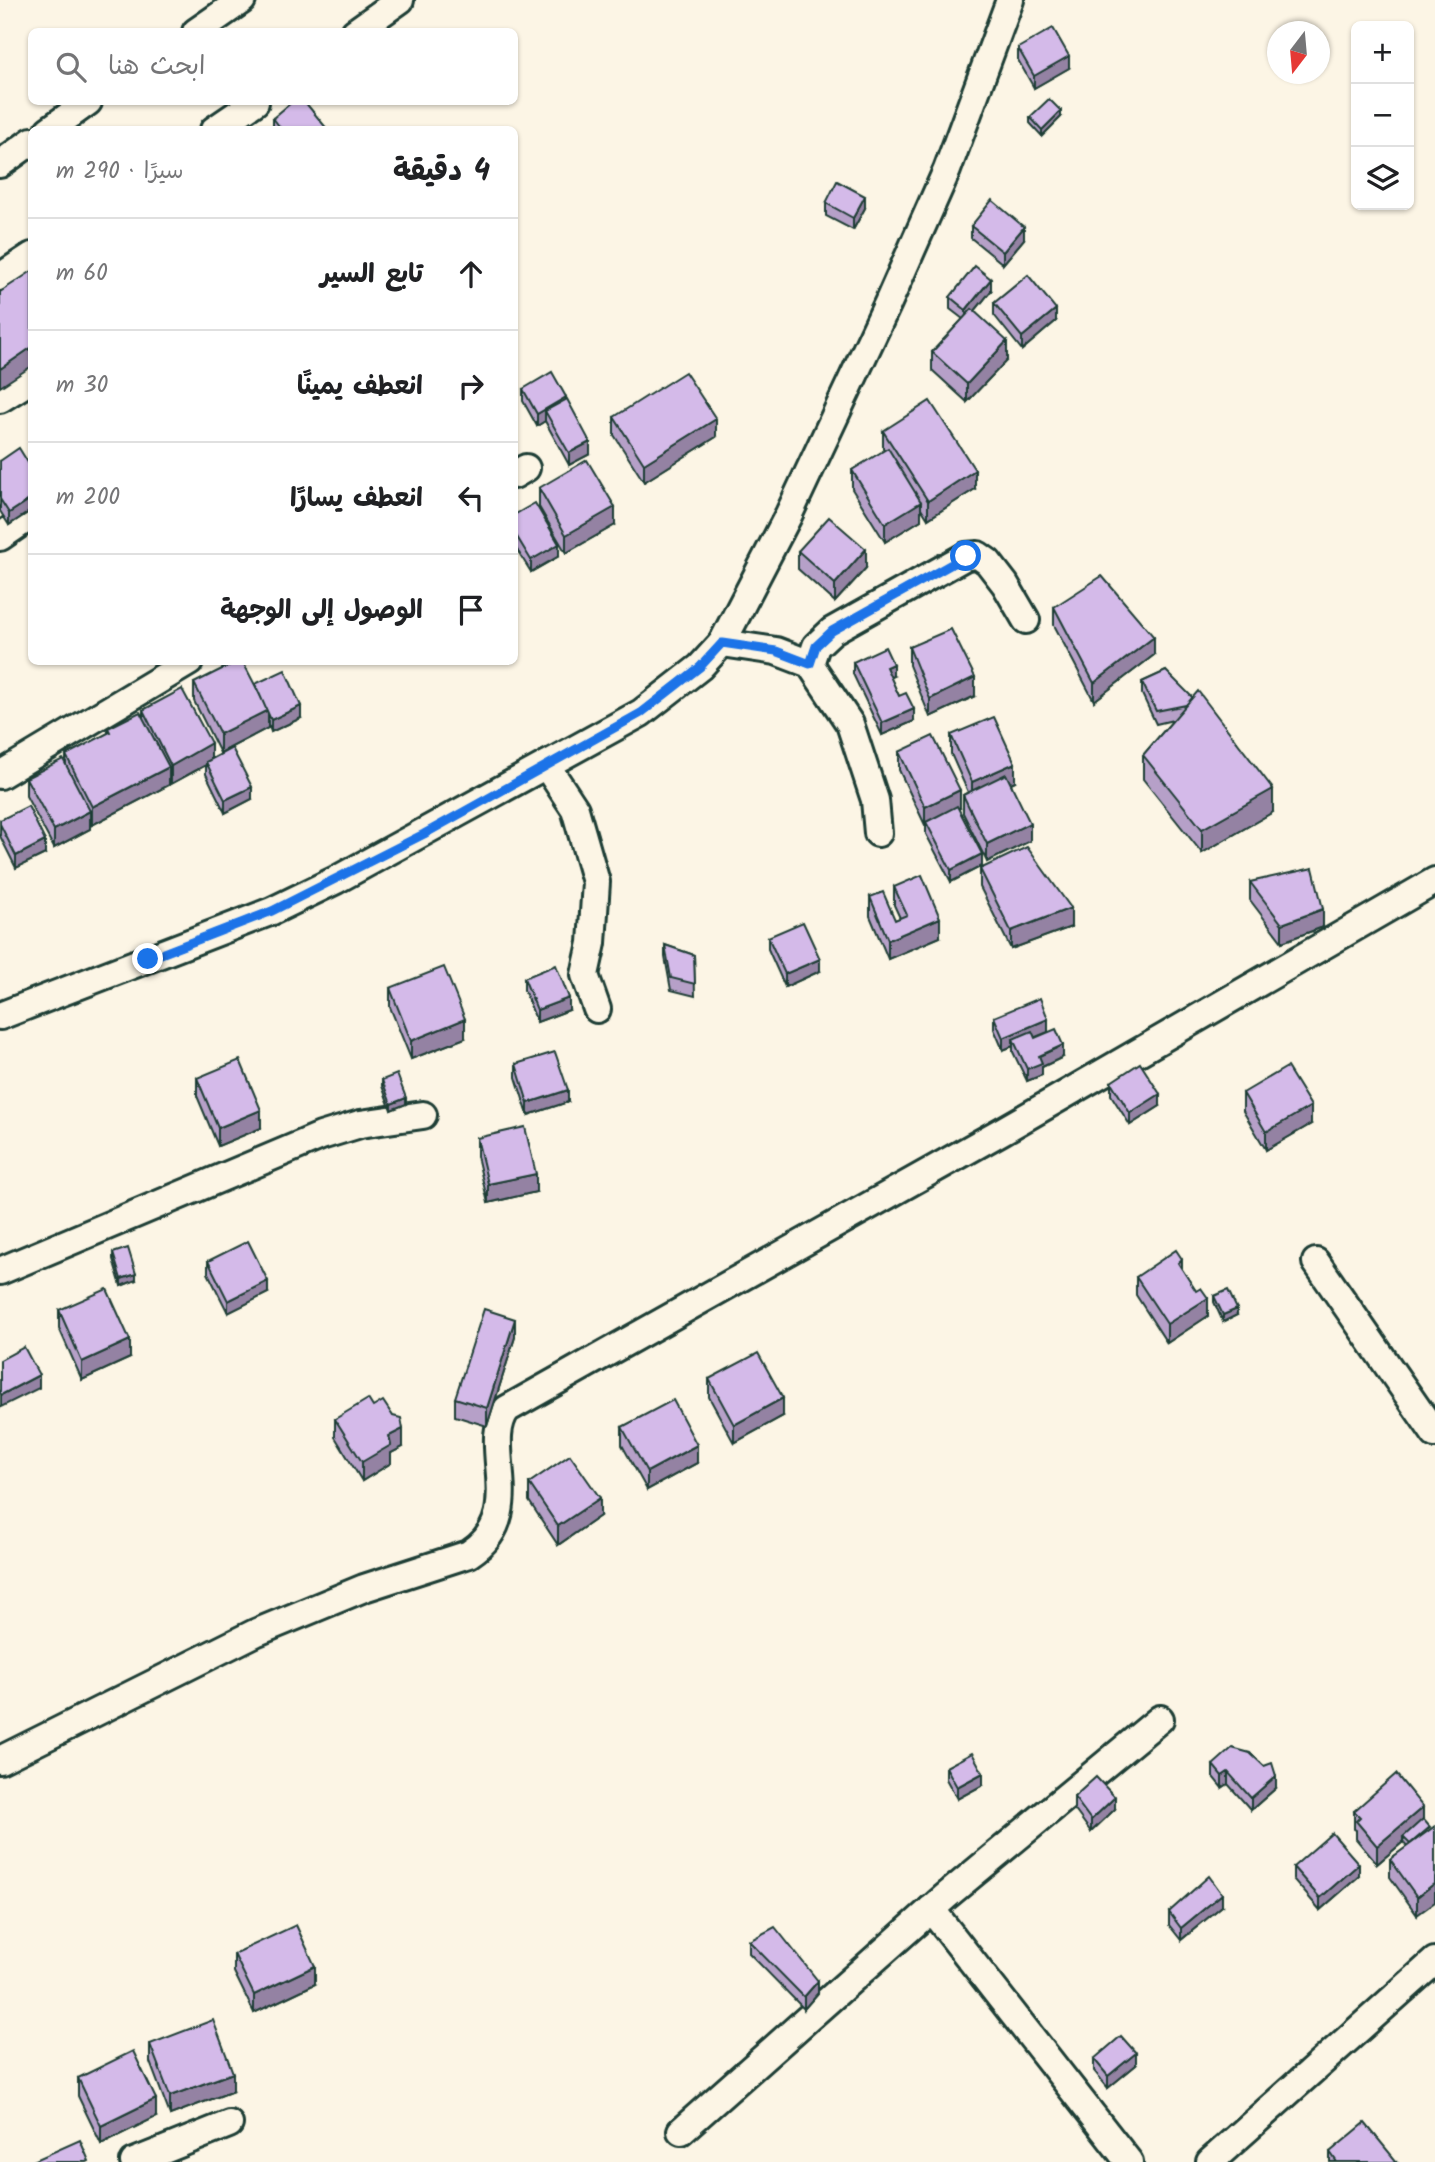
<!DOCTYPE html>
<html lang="ar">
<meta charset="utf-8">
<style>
body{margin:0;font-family:Kalam,"Playpen Sans Arabic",sans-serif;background:#f2f2f2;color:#202124;direction:rtl}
.controls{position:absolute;right:21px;top:21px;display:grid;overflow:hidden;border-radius:10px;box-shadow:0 2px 5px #0004}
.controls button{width:63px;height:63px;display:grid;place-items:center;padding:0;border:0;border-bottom:2px solid #e0e0e0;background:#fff;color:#202124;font:35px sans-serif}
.compass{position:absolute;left:1267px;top:21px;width:63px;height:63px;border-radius:50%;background:#fff;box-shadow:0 2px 5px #0004;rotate:196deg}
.stop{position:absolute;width:21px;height:21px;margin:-16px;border:5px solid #1a73e8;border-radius:50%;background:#fff}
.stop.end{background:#1a73e8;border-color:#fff;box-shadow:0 2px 7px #0008}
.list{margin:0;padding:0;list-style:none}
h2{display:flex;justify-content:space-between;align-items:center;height:91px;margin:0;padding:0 28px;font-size:30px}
h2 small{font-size:23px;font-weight:400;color:#757577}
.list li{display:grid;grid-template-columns:46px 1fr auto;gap:21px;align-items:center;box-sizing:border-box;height:112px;padding:0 28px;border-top:2px solid #e0e0e0}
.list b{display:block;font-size:26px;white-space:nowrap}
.list em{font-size:23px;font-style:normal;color:#757577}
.icon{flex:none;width:38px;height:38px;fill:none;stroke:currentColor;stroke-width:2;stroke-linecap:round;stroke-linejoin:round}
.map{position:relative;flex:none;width:1435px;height:2162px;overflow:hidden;direction:ltr}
.search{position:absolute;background:#fff;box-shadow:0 2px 5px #0004;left:28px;top:28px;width:490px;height:77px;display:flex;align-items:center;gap:18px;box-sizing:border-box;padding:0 24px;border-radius:10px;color:#757577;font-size:26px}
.panel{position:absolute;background:#fff;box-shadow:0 2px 5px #0004;left:28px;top:126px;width:490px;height:539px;border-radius:10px;direction:rtl}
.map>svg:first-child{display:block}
</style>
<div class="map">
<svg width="1435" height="2162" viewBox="0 0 1435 2162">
<rect width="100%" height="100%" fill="#fcf5e5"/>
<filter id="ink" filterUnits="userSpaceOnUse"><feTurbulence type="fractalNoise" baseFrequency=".0143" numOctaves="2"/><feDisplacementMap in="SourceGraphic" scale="14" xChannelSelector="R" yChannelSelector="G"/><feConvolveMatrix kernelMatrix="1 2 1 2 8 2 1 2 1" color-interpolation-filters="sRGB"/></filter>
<g filter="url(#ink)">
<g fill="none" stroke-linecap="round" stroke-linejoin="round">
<g stroke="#1f3d34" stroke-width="32">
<g id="street">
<polyline points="196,32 242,0"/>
<polyline points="355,32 400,0"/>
<polyline points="49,130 88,102"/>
<polyline points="214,130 255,102"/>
<polyline points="0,164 32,141"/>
<polyline points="0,277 32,256"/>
<polyline points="0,399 32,379"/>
<polyline points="514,475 526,468"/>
<polyline points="0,537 32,515"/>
<polyline points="722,643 776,651 810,664 850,724 875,800 878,833"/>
<polyline points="810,664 816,646 832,631 966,556 978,555 988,562 1005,584 1026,620"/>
<polyline points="546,765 575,809 596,882 592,943 585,975 597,1009"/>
<polyline points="0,775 189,662"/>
<polyline points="0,1016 272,911 336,880 641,713 700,667 722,643 788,516 888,303 947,170 1010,0"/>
<polyline points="1316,1262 1435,1434"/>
<polyline points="0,1271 321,1136 360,1124 423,1115"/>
<path d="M0 1760 255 1633 364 1588 469 1554C530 1515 479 1445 507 1409L1002 1131 1435 881"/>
<polyline points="931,1909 1129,2162"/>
<polyline points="681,2131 945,1897 1160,1719"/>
<polyline points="134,2162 229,2124"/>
<polyline points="1210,2162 1435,1961"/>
</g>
</g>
<use href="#street" stroke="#fcf5e5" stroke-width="26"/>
</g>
<g fill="#b6a0c8" stroke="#1f3d34" stroke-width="2">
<polygon points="1018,48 1069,68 1034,88 1018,60"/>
<polygon points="1030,117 1061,117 1042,136 1030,123"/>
<polygon points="273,118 328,130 273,130"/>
<polygon points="826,203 865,208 853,230 826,216"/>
<polygon points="971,226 1024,239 1003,264 971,238"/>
<polygon points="991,291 975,311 1007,360 967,402 932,370 932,352 963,319 950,309 950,297"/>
<polygon points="994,303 1056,321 1022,350 994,315"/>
<polygon points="523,389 566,399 590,454 569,465 545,421 537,426 523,401"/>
<polygon points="614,417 716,437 644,482 614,435"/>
<polygon points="883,431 975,489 928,519 921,508 921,520 885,542 852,489 852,470 884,451 883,449"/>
<polygon points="0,461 32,469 32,510 9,525 0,511"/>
<polygon points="539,488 615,525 566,553 539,507"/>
<polygon points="514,515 559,556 531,572 514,545"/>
<polygon points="798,551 866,568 835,602 798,569"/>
<polygon points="1054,607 1154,655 1094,701 1054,625"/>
<polygon points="909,647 975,696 930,717 909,665"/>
<polygon points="853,662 893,676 890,677 899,696 914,721 882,735 853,674"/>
<polygon points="1166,671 1273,812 1202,853 1143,779 1143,755 1173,720 1156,724 1142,694 1142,682"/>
<polygon points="194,683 255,685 301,718 271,732 268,724 268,728 220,753 194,701"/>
<polygon points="143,710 211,759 252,799 225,813 206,774 206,765 171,784 169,779 169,785 92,825 90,822 90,829 54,848 26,796 26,778 66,764 66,755 108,734 108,728 143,717"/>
<polygon points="951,735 1015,781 1011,783 1030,841 987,862 963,813 963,795 968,792 951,754"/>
<polygon points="899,752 960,808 958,809 982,866 951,882 926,834 926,824 925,825 899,770"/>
<polygon points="0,820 45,854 16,868 0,836"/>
<polygon points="980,869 1071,927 1011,949 980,887"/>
<polygon points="1250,882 1323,927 1282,942 1250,900"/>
<polygon points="894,887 940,937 888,959 870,916 870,897 895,920 900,918 894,905"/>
<polygon points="768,937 820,971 785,987 768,949"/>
<polygon points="665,945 694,955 695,996 671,990 665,957"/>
<polygon points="524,978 569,1010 537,1022 524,990"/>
<polygon points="390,988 465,1038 411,1059 390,1007"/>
<polygon points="994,1017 1035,1037 1063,1057 1042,1067 1042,1075 1027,1081 1013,1052 1013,1046 1003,1050 994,1029"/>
<polygon points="516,1064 568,1102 528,1115 516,1077"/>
<polygon points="197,1078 261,1128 218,1146 197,1096"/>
<polygon points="382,1080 406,1104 391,1110 382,1086"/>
<polygon points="1111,1082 1160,1106 1130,1125 1111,1095"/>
<polygon points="1243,1093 1311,1124 1266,1150 1243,1111"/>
<polygon points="477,1138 536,1192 488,1203 477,1156"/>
<polygon points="113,1253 136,1280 121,1286 113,1259"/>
<polygon points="208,1261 268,1293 228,1313 208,1273"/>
<polygon points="1182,1270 1196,1291 1208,1316 1167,1343 1136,1295 1136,1277"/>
<polygon points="1214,1296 1237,1315 1223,1322 1214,1302"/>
<polygon points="59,1310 130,1358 82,1380 59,1328"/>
<polygon points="515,1337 487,1426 455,1416 455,1398"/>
<polygon points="709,1379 783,1416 734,1443 709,1397"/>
<polygon points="373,1407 403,1447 391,1453 391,1463 362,1481 335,1437 335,1419"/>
<polygon points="622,1427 697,1463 647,1490 622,1445"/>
<polygon points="529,1483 600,1516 558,1545 529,1501"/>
<polygon points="1213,1765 1276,1788 1251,1810 1228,1784 1222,1788 1213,1777"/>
<polygon points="946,1767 983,1785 957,1799 946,1779"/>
<polygon points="1074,1797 1115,1809 1091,1832 1074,1809"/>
<polygon points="1423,1807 1417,1915 1390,1877 1390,1859 1407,1847 1403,1842 1377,1864 1356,1839 1356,1830 1354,1829 1354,1811"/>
<polygon points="1293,1867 1359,1876 1320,1910 1293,1879"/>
<polygon points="1222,1906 1181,1940 1169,1925 1169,1912"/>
<polygon points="749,1941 818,1993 804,2009 749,1953"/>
<polygon points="234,1954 315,1984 254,2013 234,1972"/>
<polygon points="150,2044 233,2091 170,2115 150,2062"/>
<polygon points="1094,2059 1136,2065 1108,2088 1094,2071"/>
<polygon points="78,2078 156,2117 101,2144 78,2096"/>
<polygon points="1330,2152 1397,2162 1330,2162"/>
</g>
<g fill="#9482a3" stroke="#1f3d34" stroke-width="2">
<polygon points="1069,56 1069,68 1034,88 1034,76"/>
<polygon points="1061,111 1061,117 1042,136 1042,130"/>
<polygon points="865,196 865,208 853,230 853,218"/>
<polygon points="1024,227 1024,239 1003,264 1003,252"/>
<polygon points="991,279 991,291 966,322 966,310"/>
<polygon points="1056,309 1056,321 1022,350 1022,337"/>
<polygon points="1007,341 1007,360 967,402 967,384"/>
<polygon points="32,347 32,366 0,387 0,369"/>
<polygon points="566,397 566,409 545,411 545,421 537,426 537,414"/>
<polygon points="716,419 716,437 644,482 644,464"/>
<polygon points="590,442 590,454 569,465 569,453"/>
<polygon points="975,470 975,489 928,519 928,501"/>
<polygon points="32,498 32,510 9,525 9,513"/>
<polygon points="921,502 921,520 885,542 885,524"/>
<polygon points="615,507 615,525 566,553 566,535"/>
<polygon points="559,544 559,556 531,572 531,560"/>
<polygon points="866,549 866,568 835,602 835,584"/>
<polygon points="1154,637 1154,655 1094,701 1094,683"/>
<polygon points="893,664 893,676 886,679 886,667"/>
<polygon points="975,677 975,696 930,717 930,699"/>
<polygon points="301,706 301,718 271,732 271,720"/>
<polygon points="914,709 914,721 882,735 882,723"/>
<polygon points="268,710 268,728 220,753 220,734"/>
<polygon points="211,743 211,761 206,762 206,765 171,784 171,766"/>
<polygon points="1015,763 1015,781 972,800 972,782"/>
<polygon points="169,767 169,785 92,825 92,807"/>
<polygon points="252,787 252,799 225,813 225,800"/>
<polygon points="1273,789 1273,812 1202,853 1202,829"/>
<polygon points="960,790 960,808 927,824 926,822 925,825 925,807"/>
<polygon points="90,811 90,829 54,848 54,830"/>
<polygon points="1030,823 1030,841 987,862 987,844"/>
<polygon points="45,841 45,854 16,868 16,856"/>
<polygon points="982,854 982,866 951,882 951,870"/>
<polygon points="1071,908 1071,927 1011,949 1011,931"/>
<polygon points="1323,909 1323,927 1282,942 1282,924"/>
<polygon points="940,918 940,937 888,959 888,940"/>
<polygon points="820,959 820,971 785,987 785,974"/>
<polygon points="569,998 569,1010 537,1022 537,1010"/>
<polygon points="465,1019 465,1038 411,1059 411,1041"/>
<polygon points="1048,1019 1048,1032 1016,1045 1013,1039 1013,1046 1003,1050 1003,1038"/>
<polygon points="1063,1045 1063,1057 1042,1067 1042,1075 1027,1081 1027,1069 1039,1056"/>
<polygon points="568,1090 568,1102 528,1115 528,1103"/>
<polygon points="1160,1094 1160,1106 1130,1125 1130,1113"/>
<polygon points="406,1098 406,1104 391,1110 391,1104"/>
<polygon points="1311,1106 1311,1124 1266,1150 1266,1132"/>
<polygon points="261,1110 261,1128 218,1146 218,1128"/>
<polygon points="536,1174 536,1192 488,1203 488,1184"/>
<polygon points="1182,1259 1182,1278 1178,1263"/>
<polygon points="136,1274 136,1280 121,1286 121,1279"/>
<polygon points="268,1281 268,1293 228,1313 228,1301"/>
<polygon points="1208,1298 1208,1316 1167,1343 1167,1324"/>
<polygon points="1237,1309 1237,1315 1223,1322 1223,1315"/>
<polygon points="515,1319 515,1337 487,1426 487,1408"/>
<polygon points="130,1340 130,1358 82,1380 82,1362"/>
<polygon points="39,1375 39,1388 1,1407 1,1395"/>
<polygon points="783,1398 783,1416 734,1443 734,1425"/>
<polygon points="403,1429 403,1447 391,1453 391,1463 362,1481 362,1462 389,1436"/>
<polygon points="697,1445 697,1463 647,1490 647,1472"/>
<polygon points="600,1498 600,1516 558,1545 558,1526"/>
<polygon points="1228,1772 1228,1784 1222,1788 1222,1776"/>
<polygon points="983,1773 983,1785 957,1799 957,1787"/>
<polygon points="1276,1776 1276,1788 1251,1810 1251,1798"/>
<polygon points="1115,1797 1115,1809 1091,1832 1091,1820"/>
<polygon points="1423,1807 1423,1825 1403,1837 1403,1842 1377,1864 1377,1846"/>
<polygon points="1359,1864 1359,1876 1320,1910 1320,1898"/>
<polygon points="1435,1883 1435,1902 1417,1915 1417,1897"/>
<polygon points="1222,1894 1222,1906 1181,1940 1181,1928"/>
<polygon points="315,1966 315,1984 254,2013 254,1995"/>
<polygon points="818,1981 818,1993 804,2009 804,1997"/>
<polygon points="1136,2053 1136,2065 1108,2088 1108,2076"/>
<polygon points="233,2073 233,2091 170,2115 170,2096"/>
<polygon points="156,2099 156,2117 101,2144 101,2126"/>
</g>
<g fill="#d4bae9" stroke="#1f3d34" stroke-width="2">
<polygon points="1053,28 1069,56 1034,76 1018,48"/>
<polygon points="1049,99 1061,111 1042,130 1030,117"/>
<polygon points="292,102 305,102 328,130 282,130 273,118"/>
<polygon points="837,181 865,196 853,218 826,203"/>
<polygon points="992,200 1024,227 1003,252 971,226"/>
<polygon points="975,266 991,279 966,310 950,297"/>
<polygon points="32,271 32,347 0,369 0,292"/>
<polygon points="1028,275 1056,309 1022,337 994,303"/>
<polygon points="972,309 1007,341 967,384 932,352"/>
<polygon points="552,372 566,397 537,414 523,389"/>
<polygon points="685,372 716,419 644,464 614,417"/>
<polygon points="567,399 590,442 569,453 545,411"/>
<polygon points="930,401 975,470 928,501 883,431"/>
<polygon points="19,448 32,469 32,498 9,513 0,499 0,461"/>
<polygon points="888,448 921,502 885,524 852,470"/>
<polygon points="587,460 615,507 566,535 539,488"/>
<polygon points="535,503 559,544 531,560 514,532 514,515"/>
<polygon points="829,517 866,549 835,584 798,551"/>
<polygon points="1102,576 1154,637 1094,683 1054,607"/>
<polygon points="951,629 975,677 930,699 909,647"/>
<polygon points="885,647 893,664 886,667 899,696 906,693 914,709 882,723 853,662"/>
<polygon points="236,662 243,662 268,710 220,734 194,683"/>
<polygon points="285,670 301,706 271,720 255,684"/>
<polygon points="1166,671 1193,698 1186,705 1156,711 1142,682"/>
<polygon points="182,689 211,743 171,766 143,710"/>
<polygon points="1198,691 1273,789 1202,829 1143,755"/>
<polygon points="140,712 169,767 92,807 66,755 110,732 108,728"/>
<polygon points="994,717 1015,763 972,782 951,735"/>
<polygon points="933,736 960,790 925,807 899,752"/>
<polygon points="232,748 252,787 225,800 206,762"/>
<polygon points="63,759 90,811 54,830 26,778"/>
<polygon points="1006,774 1030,823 987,844 963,795"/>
<polygon points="28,806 45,841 16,856 0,824 0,820"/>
<polygon points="957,806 982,854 951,870 926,822"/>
<polygon points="1027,847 1071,908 1011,931 980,869"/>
<polygon points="1313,868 1323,909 1282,924 1250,882"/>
<polygon points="922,875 940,918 888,940 870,897 883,892 895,920 907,915 894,887"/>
<polygon points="803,922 820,959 785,974 768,937"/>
<polygon points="665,945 694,955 695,984 671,978"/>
<polygon points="556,965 569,998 537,1010 524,978"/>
<polygon points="444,967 465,1019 411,1041 390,988"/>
<polygon points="1040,998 1048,1019 1003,1038 994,1017"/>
<polygon points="1056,1029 1063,1045 1039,1056 1042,1063 1027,1069 1013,1039 1032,1031 1035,1038"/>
<polygon points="555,1052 568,1090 528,1103 516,1064"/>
<polygon points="240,1060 261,1110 218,1128 197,1078"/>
<polygon points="1140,1063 1160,1094 1130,1113 1111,1082"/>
<polygon points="1287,1067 1311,1106 1266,1132 1243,1093"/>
<polygon points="397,1074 406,1098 391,1104 382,1080"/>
<polygon points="525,1127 536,1174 488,1184 477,1138"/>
<polygon points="248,1241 268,1281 228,1301 208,1261"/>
<polygon points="128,1248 136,1274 121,1279 113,1253"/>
<polygon points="1176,1250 1182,1259 1178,1263 1196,1291 1201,1288 1208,1298 1167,1324 1136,1277"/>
<polygon points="107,1289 130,1340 82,1362 59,1310"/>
<polygon points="1228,1290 1237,1309 1223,1315 1214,1296"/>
<polygon points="484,1309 515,1319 487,1408 455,1398"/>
<polygon points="24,1347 39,1375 1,1395 0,1393 0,1360"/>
<polygon points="758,1353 783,1398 734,1425 709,1379"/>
<polygon points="368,1399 373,1407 383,1401 393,1416 401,1418 403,1429 389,1436 391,1445 362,1462 335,1419"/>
<polygon points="673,1400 697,1445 647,1472 622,1427"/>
<polygon points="570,1455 600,1498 558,1526 529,1483"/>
<polygon points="1232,1748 1250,1753 1264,1766 1272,1763 1276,1776 1251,1798 1228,1772 1222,1776 1213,1765"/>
<polygon points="972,1753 983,1773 957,1787 946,1767"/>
<polygon points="1396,1774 1423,1807 1377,1846 1356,1821 1360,1817 1354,1811"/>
<polygon points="1096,1777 1115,1797 1091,1820 1074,1797"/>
<polygon points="1423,1819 1430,1827 1410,1844 1403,1837"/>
<polygon points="1435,1826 1435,1883 1417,1897 1390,1859"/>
<polygon points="1332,1833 1359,1864 1320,1898 1293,1867"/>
<polygon points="1209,1876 1222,1894 1181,1928 1169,1912"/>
<polygon points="296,1925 315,1966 254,1995 234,1954"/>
<polygon points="775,1927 818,1981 804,1997 749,1941"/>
<polygon points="213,2020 233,2073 170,2096 150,2044"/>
<polygon points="1121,2036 1136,2053 1108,2076 1094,2059"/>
<polygon points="133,2051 156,2099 101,2126 78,2078"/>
<polygon points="1365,2123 1397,2162 1337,2162 1330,2152"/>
<polygon points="80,2140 89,2161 87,2162 34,2162 33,2161"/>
</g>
</g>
<g fill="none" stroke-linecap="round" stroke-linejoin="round" filter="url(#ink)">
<polyline stroke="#1a73e8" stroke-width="9" points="148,959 272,911 424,834 641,713 700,667 722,643 776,651 810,664 816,646 832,631 966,556"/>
</g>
</svg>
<div class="controls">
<button>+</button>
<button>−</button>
<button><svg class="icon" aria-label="layers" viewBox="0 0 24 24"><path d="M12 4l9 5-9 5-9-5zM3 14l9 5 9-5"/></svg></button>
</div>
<svg class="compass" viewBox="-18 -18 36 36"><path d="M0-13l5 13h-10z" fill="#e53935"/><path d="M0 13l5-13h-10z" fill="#757577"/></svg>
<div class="stop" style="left:966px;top:556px"></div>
<div class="stop end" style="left:148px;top:959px"></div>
<div class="search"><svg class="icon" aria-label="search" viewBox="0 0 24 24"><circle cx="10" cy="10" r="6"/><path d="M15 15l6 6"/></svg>ابحث هنا</div>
<section class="panel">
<h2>4 دقيقة<small>سيرًا · 290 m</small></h2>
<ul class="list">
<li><svg class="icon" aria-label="ahead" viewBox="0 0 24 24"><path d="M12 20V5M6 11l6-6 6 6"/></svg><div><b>تابع السير</b></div><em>60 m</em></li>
<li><svg class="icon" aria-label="right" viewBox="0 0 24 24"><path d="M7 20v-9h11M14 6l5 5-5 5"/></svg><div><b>انعطف يمينًا</b></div><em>30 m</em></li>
<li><svg class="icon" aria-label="left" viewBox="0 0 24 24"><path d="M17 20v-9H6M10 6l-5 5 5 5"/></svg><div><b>انعطف يسارًا</b></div><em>200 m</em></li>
<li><svg class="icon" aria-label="arrive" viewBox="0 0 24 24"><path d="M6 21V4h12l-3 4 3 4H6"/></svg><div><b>الوصول إلى الوجهة</b></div></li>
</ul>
</section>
</div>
